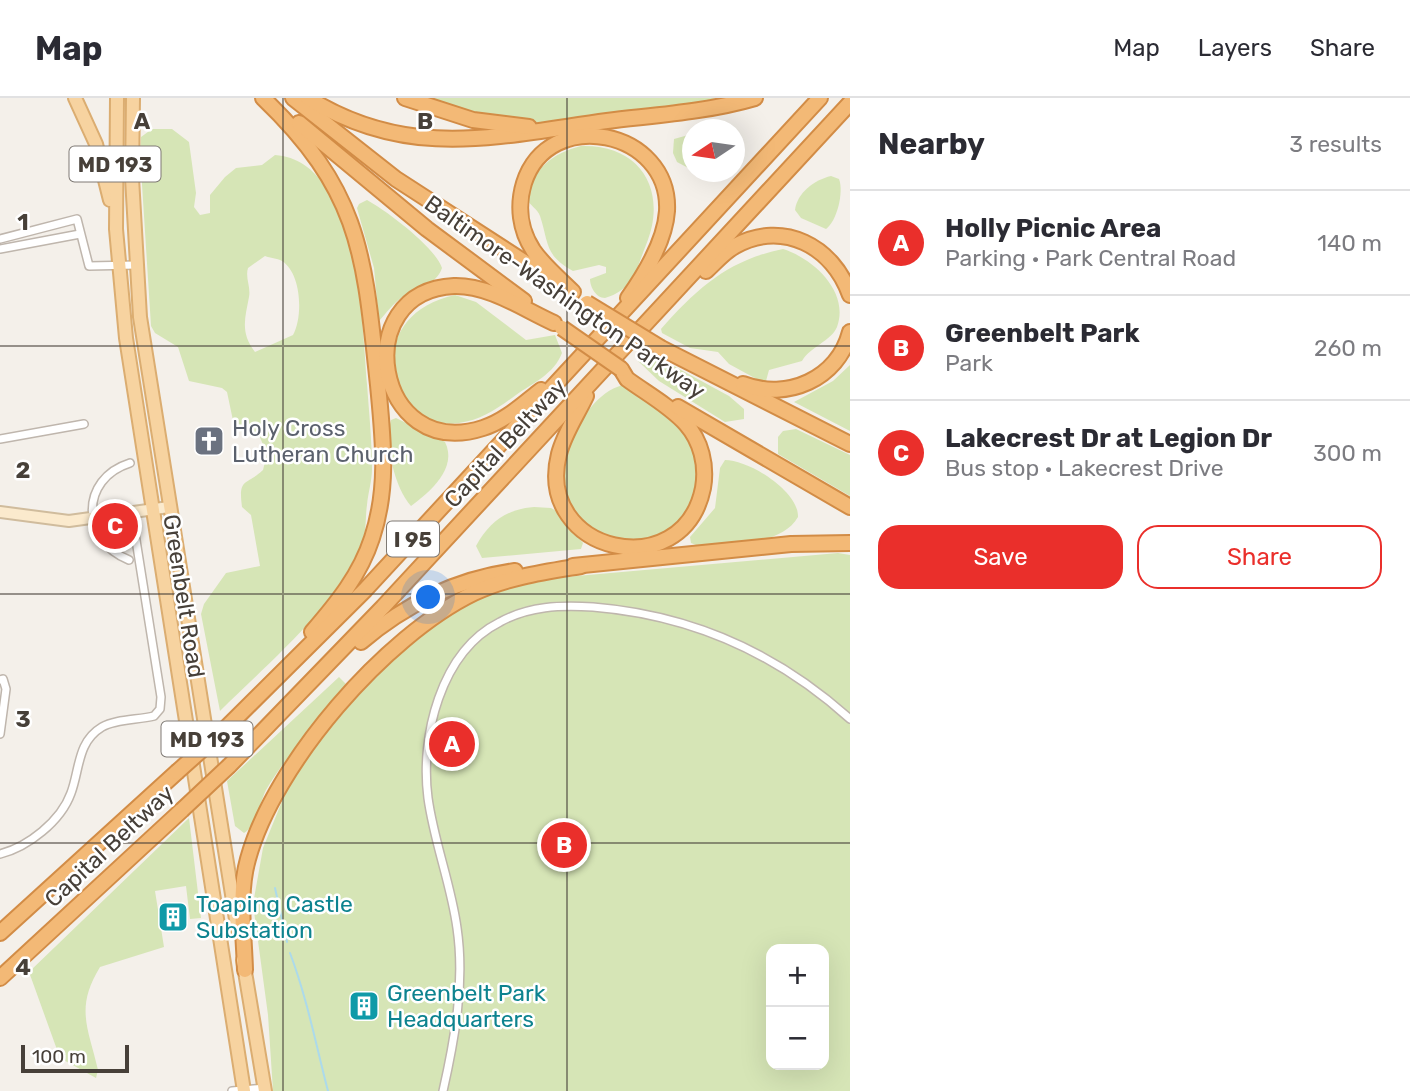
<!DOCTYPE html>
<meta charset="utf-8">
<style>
body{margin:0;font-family:Rubik,sans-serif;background:#f2f2f3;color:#2b2b33}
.controls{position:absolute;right:21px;bottom:21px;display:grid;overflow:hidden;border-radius:14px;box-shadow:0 7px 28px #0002}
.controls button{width:63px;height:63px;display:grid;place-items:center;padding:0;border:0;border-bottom:2px solid #e1e1e2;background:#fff;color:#2b2b33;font:35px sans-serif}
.compass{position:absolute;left:682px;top:21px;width:63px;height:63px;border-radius:50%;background:#fff;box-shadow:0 7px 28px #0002;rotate:257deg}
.scale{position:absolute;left:21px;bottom:18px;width:108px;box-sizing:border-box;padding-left:7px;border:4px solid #474039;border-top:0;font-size:19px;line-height:24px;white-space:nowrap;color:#474039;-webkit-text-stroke:5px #fff;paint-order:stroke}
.you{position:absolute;left:429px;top:500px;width:24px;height:24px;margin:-18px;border:5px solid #fff;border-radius:50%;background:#1a73e8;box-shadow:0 0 0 10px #1a73e833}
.badge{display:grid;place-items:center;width:46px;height:46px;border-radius:50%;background:#ea2f2b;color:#fff;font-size:23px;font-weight:700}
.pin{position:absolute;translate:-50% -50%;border:4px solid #fff;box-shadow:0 2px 7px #0006}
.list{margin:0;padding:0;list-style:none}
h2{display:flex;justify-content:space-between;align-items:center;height:91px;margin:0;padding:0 28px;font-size:30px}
h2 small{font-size:23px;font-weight:400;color:#7c7c81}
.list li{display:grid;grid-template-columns:46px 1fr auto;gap:21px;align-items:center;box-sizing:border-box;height:105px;padding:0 28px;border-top:2px solid #e1e1e2}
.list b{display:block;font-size:26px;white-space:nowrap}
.list p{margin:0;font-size:23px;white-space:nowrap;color:#7c7c81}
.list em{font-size:23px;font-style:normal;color:#7c7c81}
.actions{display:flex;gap:14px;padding:21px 28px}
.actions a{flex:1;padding:16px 0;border:2px solid #ea2f2b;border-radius:21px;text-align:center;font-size:24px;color:#ea2f2b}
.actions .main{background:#ea2f2b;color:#fff}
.map{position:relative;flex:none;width:850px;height:993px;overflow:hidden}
header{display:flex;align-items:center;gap:42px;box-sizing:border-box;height:98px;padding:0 35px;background:#fff;border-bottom:2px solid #e1e1e2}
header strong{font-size:33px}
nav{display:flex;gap:38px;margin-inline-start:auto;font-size:24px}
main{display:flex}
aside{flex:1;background:#fff}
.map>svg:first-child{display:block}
</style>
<header>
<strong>Map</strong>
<nav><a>Map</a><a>Layers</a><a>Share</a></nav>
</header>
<main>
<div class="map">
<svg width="850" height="993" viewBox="0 0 850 993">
<rect width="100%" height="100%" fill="#f4f0ea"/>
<g fill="#d6e5b6" fill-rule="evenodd">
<polygon points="405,0 755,0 520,29"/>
<path d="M152 31H172L189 44 196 95 194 109 200 117 210 115V97L225 79 236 70 262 67 275 57C359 63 362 225 367 286 369 314 372 343 372 371 372 383 368 395 367 407 365 420 367 432 362 444 334 512 271 562 220 613L201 516 204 506 226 475 260 468 251 417 242 409C238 379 246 388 263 372L267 356 259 337 235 332 227 294 222 290 189 283 178 249 155 235 151 228 140 55 141 39ZM265 158C270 160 277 160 282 163 302 176 303 219 293 237L255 254C240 235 245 220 249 199 251 189 245 180 248 170Z"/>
<polygon points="692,36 692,72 677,64 673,55 674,41"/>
<path d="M581 48C642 46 668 94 646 147 636 172 633 192 605 200 596 200 590 189 590 181L606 175V169L599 167 573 173C544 157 549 145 540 118 537 110 530 108 527 101 532 71 553 55 581 48Z"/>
<path d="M831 78 839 81C844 94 837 123 826 131L801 120 795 112C797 95 814 82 831 78Z"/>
<path d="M367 102C387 113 435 149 442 170 436 188 416 189 402 199 393 206 387 214 379 223L374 170 357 110 359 106Z"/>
<path d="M783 151C812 160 850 193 837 229 831 243 810 249 802 263L769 272 766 283 762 284 729 266 718 254 690 250 662 235 661 231C698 189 729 162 783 151Z"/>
<path d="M455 197 476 204 526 242 555 237 562 255C554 276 533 285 516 297 498 310 482 322 459 325 388 336 357 218 455 197Z"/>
<polygon points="644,252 729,298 744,311 744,321 725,324 659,283 638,263 640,254"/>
<polygon points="850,267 850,333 794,304 833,283"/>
<path d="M623 287C641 302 666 314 682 332 696 349 700 371 695 392 675 470 561 454 565 375 565 364 565 353 569 343 580 322 598 293 623 287Z"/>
<path d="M396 320 445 344C458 370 430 394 411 408 395 391 384 345 391 322Z"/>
<polygon points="796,331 850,357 850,398 778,356 778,339 783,333"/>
<path d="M725 362C749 362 799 393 798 419 780 450 727 444 696 447L691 445 690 439 715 410 720 370Z"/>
<path d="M534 409 551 410 558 414 583 445 581 451 482 460 476 448C489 424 507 411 534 409Z"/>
<path d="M838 455 850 457V993H273L268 917 253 806 263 750 285 696 312 651 363 590 396 558 459 509 480 497 531 482ZM771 851H824V967H771Z"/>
<path d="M339 579 346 586C321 622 288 654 266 692 259 706 257 727 244 735L235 728 227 683Z"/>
<path d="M189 720 201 820 190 821 186 788 155 793 164 849 100 869C75 910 88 929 98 972L96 980 60 960 29 874Z"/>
</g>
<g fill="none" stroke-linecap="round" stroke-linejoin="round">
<g stroke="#acdaeb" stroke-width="2">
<polyline points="275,790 287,844"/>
<path d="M290 855C307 900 316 947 328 993"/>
</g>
<g stroke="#bfb6ad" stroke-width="10">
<g id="street">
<polyline points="0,141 77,121 89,168 136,167"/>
<polyline points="0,151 80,136"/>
<polyline points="0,341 84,326"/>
<path d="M129 462C81 443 79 381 130 365"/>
<polyline points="0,582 3,581 6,591 0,636"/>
<path d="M0 756C28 749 61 723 71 695 80 671 77 644 102 629 116 621 138 622 154 618L160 611 161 599 132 417"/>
<polyline points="232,993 264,990"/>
<path d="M443 993C455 940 465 884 457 830 451 786 434 744 428 700 420 640 440 554 500 524 529 508 560 507 593 509 691 517 777 555 850 621"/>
</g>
</g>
<g stroke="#d0bc9d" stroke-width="14">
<polyline id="secondary" points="0,414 69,423 169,409"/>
</g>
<g stroke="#dbad71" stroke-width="16">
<g id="primary">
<polyline points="75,0 96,46 110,102"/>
<polyline points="117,0 116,131 126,240 244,993"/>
<polyline points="133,0 132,80 140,219 238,834"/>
<polyline points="243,862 265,993"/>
</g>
</g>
<g stroke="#d28c46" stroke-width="18">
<g id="highway">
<path d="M263 0C362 95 364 158 378 287 383 340 389 389 372 440 360 477 337 505 312 534"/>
<polyline points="293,0 396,81 552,182"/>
<path d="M308 0C409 63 498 38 607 23 656 17 707 14 755 0"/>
<polyline points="405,0 473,22 529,29"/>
<polyline points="299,25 427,131 524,203"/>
<path d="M706 173C715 165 724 154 735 148 783 122 833 148 850 197"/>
<path d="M573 194C560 181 544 168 533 152 520 132 517 108 524 85 549 7 671 32 667 113 665 143 645 176 628 200"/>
<polyline points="661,250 850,346"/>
<path d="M743 286C787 303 838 281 850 234"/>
<path d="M541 292C523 306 505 323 483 330 375 365 347 193 454 188 489 187 523 211 554 225"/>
<path d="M586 298C577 317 564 336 559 356 534 455 683 489 703 390 707 367 701 343 686 326 670 308 646 295 627 281L621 271"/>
<polyline points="678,309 850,409"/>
<polyline points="573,468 791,446 850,445"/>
<path d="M361 544C406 506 456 481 515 473"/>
<polyline points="224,632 365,492 820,0"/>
<polyline points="229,668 383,509 850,5"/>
<polyline points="0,835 177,674"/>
<path d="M245 872C244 835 238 796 248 761 274 666 385 538 474 495 508 479 545 474 581 468"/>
<polyline points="0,880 182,712"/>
</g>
</g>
<use href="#street" stroke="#fff" stroke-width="7"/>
<use href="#secondary" stroke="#fbeacd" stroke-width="10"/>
<use href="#primary" stroke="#f7d3a0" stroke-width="12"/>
<use href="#highway" stroke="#f3b976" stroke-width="14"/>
<g stroke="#d28c46" stroke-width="18" stroke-linecap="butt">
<g id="highway-bridge">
<polyline points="587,205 661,250"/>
<polyline points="562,230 621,271"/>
<polyline points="177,674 224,632"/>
<polyline points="182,712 229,668"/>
</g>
</g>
<use href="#highway-bridge" stroke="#f3b976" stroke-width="14"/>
</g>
<path fill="none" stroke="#474039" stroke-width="2" stroke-opacity="0.55" d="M283 0V993M567 0V993M0 248H850M0 496H850M0 745H850"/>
<defs>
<g id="church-square" transform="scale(1.575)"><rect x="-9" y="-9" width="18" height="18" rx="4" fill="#6b7280" stroke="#fff"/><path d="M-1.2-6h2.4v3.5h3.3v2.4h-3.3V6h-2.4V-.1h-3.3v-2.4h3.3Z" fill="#fff"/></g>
<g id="building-square" transform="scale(1.575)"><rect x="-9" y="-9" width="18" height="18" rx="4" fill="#0f9aa8" stroke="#fff"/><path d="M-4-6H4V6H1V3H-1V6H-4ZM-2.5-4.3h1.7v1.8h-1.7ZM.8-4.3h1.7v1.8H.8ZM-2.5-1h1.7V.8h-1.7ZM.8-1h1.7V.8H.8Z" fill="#fff"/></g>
</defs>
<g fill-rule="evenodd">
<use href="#church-square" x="209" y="343"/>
<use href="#building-square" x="173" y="819"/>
<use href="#building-square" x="364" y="908"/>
</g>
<g text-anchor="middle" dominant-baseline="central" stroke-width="5" stroke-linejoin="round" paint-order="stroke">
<g fill="#fff" stroke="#7e7974" stroke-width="2">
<rect x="69.5" y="48.5" width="91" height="35" rx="5"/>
<rect x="387" y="423.5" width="52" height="35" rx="5"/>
<rect x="161.5" y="623.5" width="91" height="35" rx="5"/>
</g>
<g font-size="21" font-weight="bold" fill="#474039">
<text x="115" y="66">MD 193</text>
<text x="413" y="441">I 95</text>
<text x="207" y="641">MD 193</text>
</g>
<g font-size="23" fill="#474039" stroke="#fff">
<text transform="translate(565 199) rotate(35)">Baltimore-Washington Parkway</text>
<text transform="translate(505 345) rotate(-47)">Capital Beltway</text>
<text transform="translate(184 498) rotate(81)">Greenbelt Road</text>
<text transform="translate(109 748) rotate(-43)">Capital Beltway</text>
</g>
<g font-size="23" fill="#5b616d" stroke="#fff" text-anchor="start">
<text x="232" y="330">Holy Cross<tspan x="232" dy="26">Lutheran Church</tspan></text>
</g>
<g font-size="23" fill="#0d838f" stroke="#fff" text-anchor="start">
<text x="196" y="806">Toaping Castle<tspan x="196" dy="26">Substation</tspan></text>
<text x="387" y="895">Greenbelt Park<tspan x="387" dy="26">Headquarters</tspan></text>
</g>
</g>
<g font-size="23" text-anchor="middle" font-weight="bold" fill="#474039" stroke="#fff" stroke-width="5" stroke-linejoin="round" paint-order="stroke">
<text x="142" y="31">A</text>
<text x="425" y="31">B</text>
<text x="23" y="132">1</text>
<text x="23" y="380">2</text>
<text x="23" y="629">3</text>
<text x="23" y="877">4</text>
</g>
</svg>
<div class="controls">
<button>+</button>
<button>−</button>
</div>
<svg class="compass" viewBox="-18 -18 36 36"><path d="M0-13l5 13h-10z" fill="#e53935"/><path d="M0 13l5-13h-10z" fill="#7c7c81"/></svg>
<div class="scale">100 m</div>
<div class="you"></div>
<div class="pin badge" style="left:452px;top:646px">A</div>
<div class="pin badge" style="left:564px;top:747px">B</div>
<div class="pin badge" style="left:115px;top:428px">C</div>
</div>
<aside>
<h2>Nearby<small>3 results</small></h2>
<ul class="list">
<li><span class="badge">A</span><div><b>Holly Picnic Area</b><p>Parking · Park Central Road</p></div><em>140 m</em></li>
<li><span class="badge">B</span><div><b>Greenbelt Park</b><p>Park</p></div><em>260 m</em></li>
<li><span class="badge">C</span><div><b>Lakecrest Dr at Legion Dr</b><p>Bus stop · Lakecrest Drive</p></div><em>300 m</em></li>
</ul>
<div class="actions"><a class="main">Save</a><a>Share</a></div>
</aside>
</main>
